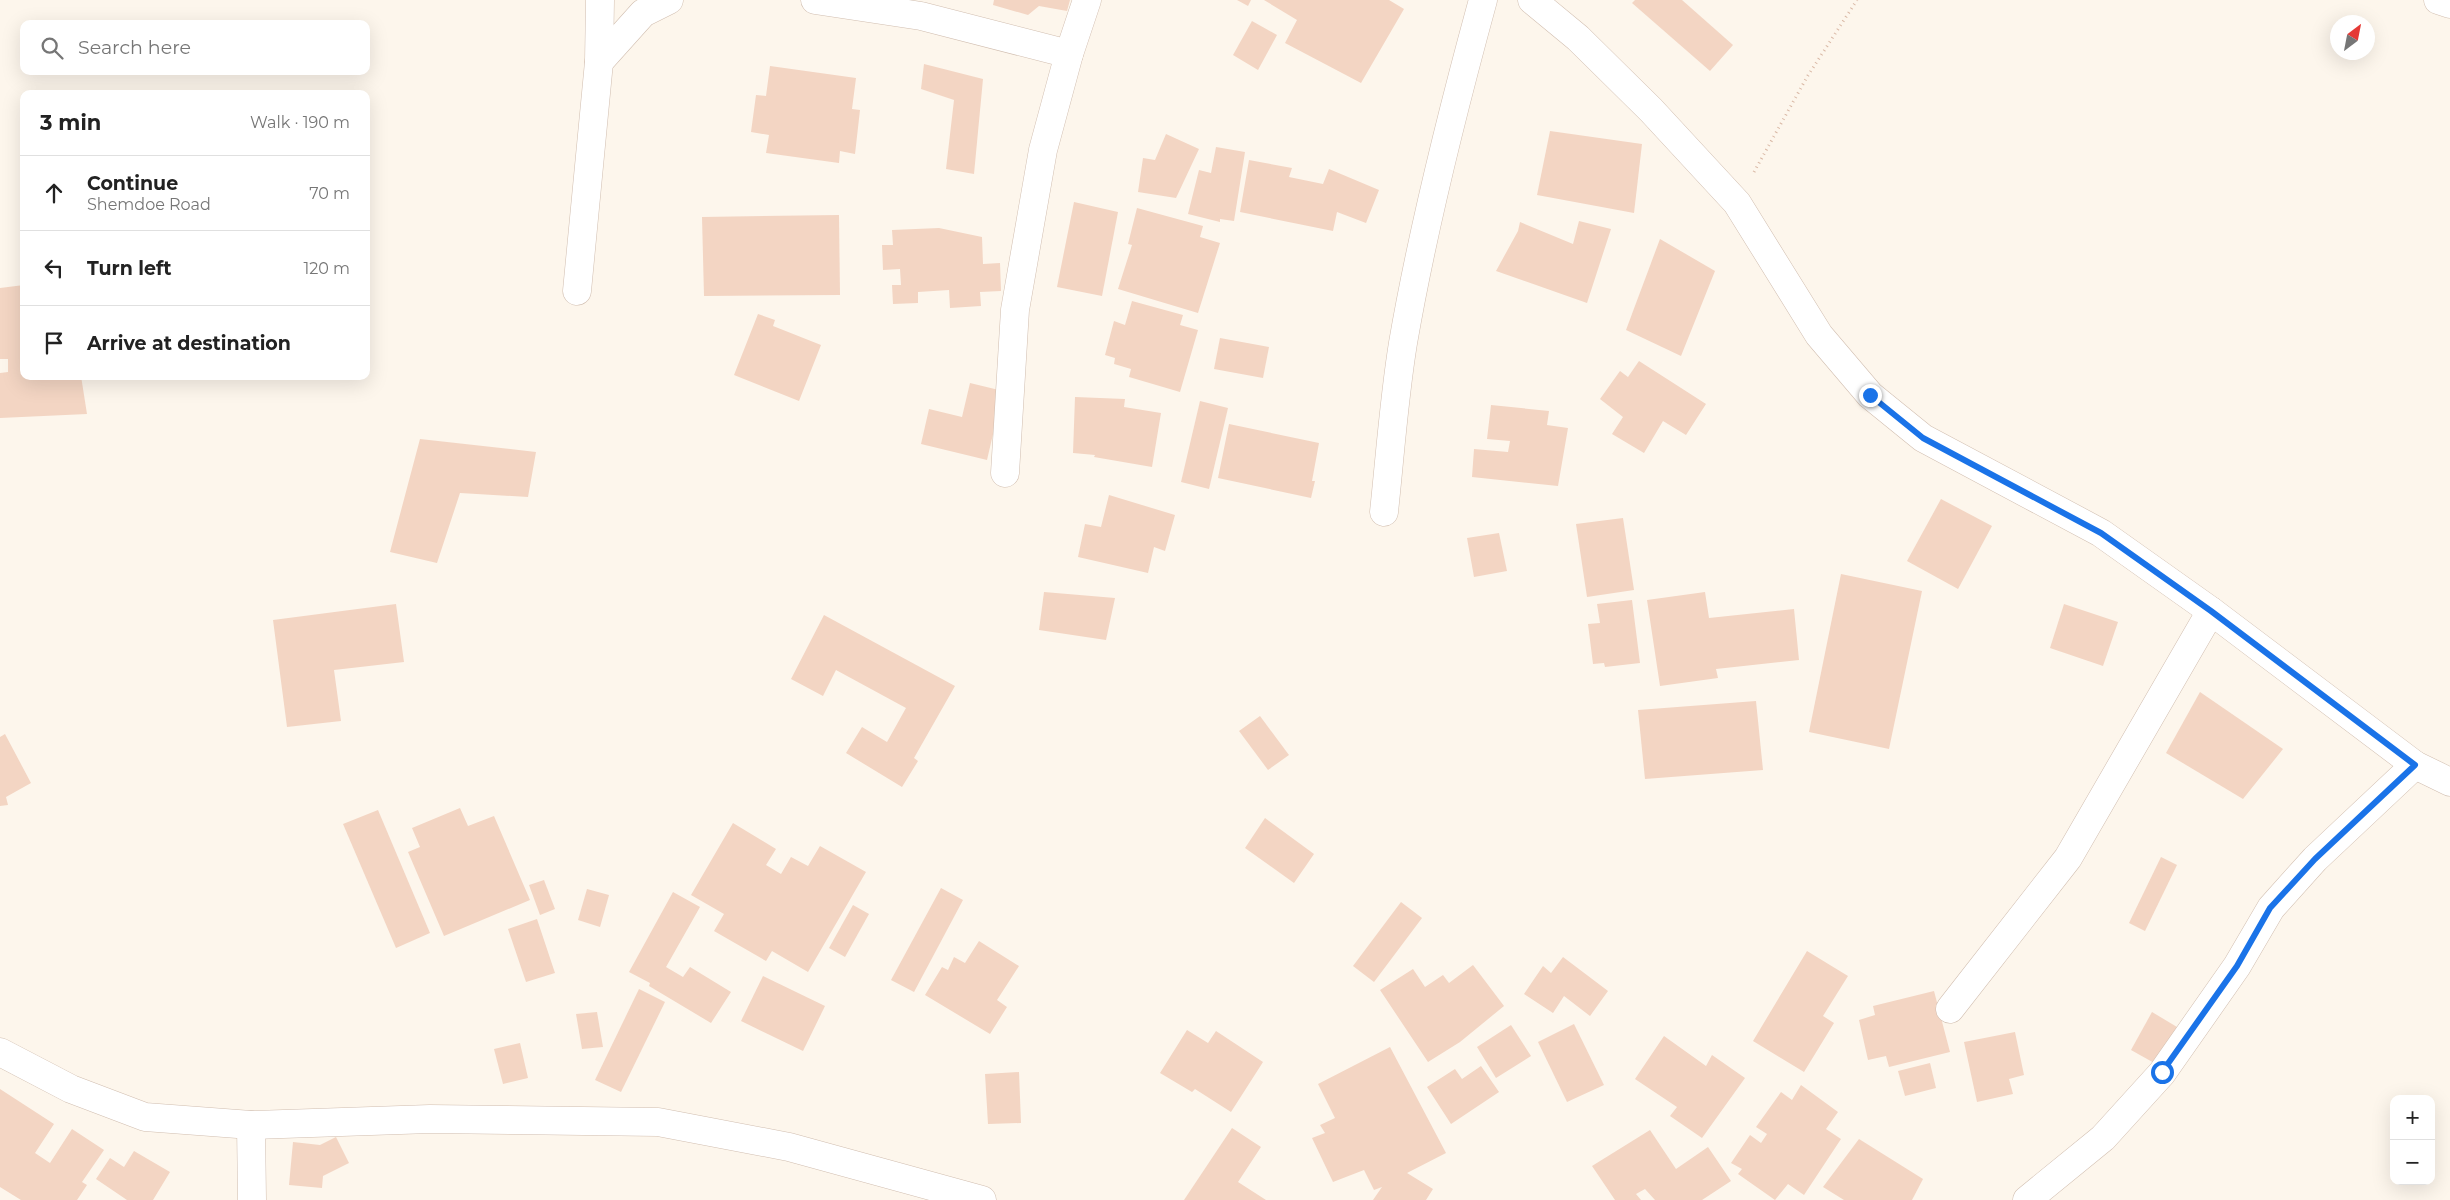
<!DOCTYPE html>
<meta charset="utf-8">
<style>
body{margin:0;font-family:Montserrat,sans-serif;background:#f2f2f2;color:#222}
.controls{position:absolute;right:15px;bottom:15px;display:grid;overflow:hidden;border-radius:10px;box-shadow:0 5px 20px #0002}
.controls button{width:45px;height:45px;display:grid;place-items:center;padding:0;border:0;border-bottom:1px solid #e0e0e0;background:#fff;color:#222;font:25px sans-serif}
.compass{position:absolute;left:2330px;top:15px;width:45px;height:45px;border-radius:50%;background:#fff;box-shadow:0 5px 20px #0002;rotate:32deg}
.stop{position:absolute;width:15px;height:15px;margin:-11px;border:4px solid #1a73e8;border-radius:50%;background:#fff}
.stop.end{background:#1a73e8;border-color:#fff;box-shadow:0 1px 5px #0008}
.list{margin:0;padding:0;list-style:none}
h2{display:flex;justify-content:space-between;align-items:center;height:65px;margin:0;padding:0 20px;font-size:21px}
h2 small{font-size:16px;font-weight:400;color:#767676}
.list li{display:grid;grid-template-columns:32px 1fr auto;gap:15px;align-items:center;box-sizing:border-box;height:75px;padding:0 20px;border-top:1px solid #e0e0e0}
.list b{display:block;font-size:19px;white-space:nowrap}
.list p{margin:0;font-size:16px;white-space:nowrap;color:#767676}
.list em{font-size:16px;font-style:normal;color:#767676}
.icon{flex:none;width:28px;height:28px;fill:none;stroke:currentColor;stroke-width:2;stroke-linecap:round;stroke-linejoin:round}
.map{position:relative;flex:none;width:2450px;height:1200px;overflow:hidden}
.search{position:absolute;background:#fff;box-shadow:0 5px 20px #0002;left:20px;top:20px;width:350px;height:55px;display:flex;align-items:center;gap:12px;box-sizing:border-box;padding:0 18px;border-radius:10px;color:#767676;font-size:19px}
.panel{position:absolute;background:#fff;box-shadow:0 5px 20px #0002;left:20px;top:90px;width:350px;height:290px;border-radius:10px}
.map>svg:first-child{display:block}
</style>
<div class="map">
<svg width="2450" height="1200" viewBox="0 0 2450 1200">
<rect width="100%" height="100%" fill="#fdf6ec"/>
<g fill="#f3d5c3">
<polygon points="994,0 1070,0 1067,11 1039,6 1028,15 993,5"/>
<polygon points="1237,0 1251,0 1248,6"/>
<polygon points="1264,0 1389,0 1404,9 1361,83 1285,43 1297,20"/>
<polygon points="1635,0 1682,0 1733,45 1710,71 1632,3"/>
<polygon points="1252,21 1277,35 1258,70 1233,55"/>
<polygon points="924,64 983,79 974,174 946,169 954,100 921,89"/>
<polygon points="770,66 856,78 852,109 860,110 855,154 840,151 839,163 766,153 769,135 751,132 756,95 766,96"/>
<polygon points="1550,131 1642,144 1634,213 1537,195"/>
<polygon points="1166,134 1199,149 1176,198 1138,192 1143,158 1155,160"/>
<polygon points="1216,147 1245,152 1234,221 1220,219 1220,222 1188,214 1199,170 1211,173"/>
<polygon points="1249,160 1292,168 1289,177 1323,184 1329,169 1379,190 1366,223 1337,212 1333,231 1240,212"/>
<polygon points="1074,202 1118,212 1102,296 1057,287"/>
<polygon points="1137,208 1203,226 1200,237 1220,243 1198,313 1118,289 1132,245 1128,244"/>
<polygon points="839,215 840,295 704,296 702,217"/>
<polygon points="1579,221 1611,229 1587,303 1496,271 1518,231 1520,222 1573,244"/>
<polygon points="939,228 982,237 983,264 1000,263 1001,291 980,292 981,306 950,308 949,290 918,292 918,303 893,304 892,285 901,285 900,269 883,270 882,245 893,245 892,230"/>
<polygon points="1660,239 1715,271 1681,356 1626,330"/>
<polygon points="24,285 24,376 81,376 87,414 0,418 0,373 8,372 8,359 0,359 0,288"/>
<polygon points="1132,301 1183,315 1180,325 1198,330 1180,392 1129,377 1131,369 1114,364 1115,358 1105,355 1114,321 1125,325"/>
<polygon points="758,314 775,320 773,326 821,345 799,401 734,375"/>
<polygon points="1220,338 1269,347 1263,378 1214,369"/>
<polygon points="1639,361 1706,404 1686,435 1663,421 1644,453 1612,434 1623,417 1600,399 1620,371 1628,377"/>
<polygon points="970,383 1003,391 987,460 921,444 929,409 962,417"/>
<polygon points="1075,397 1125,399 1124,407 1161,413 1152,467 1094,457 1095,455 1073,453"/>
<polygon points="1200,401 1228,408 1209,489 1181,482"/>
<polygon points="1491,405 1549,411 1547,425 1568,428 1558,486 1472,477 1474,449 1508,452 1510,441 1487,439"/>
<polygon points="1229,424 1319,443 1312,481 1315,481 1311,498 1218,478"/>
<polygon points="420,439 536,452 528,497 460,493 437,563 390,552"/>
<polygon points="1109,495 1175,515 1165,551 1154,547 1148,573 1078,557 1085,524 1101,527"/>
<polygon points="1941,499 1992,526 1958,589 1907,561"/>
<polygon points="1623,518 1634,590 1587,597 1576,524"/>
<polygon points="1499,533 1507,571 1474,577 1467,538"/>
<polygon points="1841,574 1922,591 1889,749 1809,732"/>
<polygon points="1044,592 1115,598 1106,640 1039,630"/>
<polygon points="1705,592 1709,618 1794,609 1799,660 1716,669 1718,678 1660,686 1647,600"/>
<polygon points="1632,600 1640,663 1605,667 1604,663 1593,664 1588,624 1600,623 1597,604"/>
<polygon points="396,604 404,662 334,670 341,721 287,727 273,620"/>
<polygon points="2064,604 2118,622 2103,666 2050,648"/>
<polygon points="824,615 955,686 914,758 918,761 902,787 846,753 862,727 887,742 906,708 836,670 823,696 791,679"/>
<polygon points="2200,692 2283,749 2243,799 2166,753"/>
<polygon points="1756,701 1763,770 1645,779 1638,710"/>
<polygon points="1260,716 1289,755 1268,770 1239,731"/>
<polygon points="5,734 31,783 6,797 8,805 0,806 0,737"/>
<polygon points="460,808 468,826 494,816 530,900 444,936 408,852 420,847 412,828"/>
<polygon points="378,810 430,933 396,948 343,824"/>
<polygon points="1265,818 1314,854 1294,883 1245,848"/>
<polygon points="733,823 776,849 766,865 781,874 791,857 808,866 820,846 866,872 808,972 772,951 766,961 714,931 724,914 691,895"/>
<polygon points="2161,857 2177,865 2145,931 2129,923"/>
<polygon points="544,880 555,909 540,915 529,885"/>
<polygon points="941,888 963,900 914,992 891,980"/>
<polygon points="587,889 609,895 600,927 578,920"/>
<polygon points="673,892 700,907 666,967 683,977 690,967 731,992 711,1023 649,986 650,983 629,972"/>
<polygon points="1401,902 1422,918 1374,982 1353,966"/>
<polygon points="853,905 869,914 845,957 829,948"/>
<polygon points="537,919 555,973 526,982 508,929"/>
<polygon points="979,941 1019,966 997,1000 1007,1007 990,1034 925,995 942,967 948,970 954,957 965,963"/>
<polygon points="1807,951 1848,976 1823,1016 1834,1023 1804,1072 1753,1041"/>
<polygon points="1563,957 1608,991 1590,1016 1564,996 1553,1013 1524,994 1543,966 1551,973"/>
<polygon points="1473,965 1504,1006 1460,1042 1428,1062 1380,990 1413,969 1425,987 1443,975 1449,983"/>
<polygon points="763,976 825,1006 803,1051 741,1021"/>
<polygon points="639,989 665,1002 621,1092 595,1080"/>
<polygon points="1934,991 1950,1052 1889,1067 1886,1056 1868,1060 1859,1020 1875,1015 1873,1006"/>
<polygon points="597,1012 603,1047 582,1049 576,1014"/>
<polygon points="2152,1012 2177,1027 2156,1064 2131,1050"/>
<polygon points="1574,1024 1604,1085 1567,1102 1538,1042"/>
<polygon points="1511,1025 1531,1056 1496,1078 1477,1047"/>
<polygon points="1187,1030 1208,1043 1216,1031 1263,1062 1231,1112 1195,1089 1192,1092 1160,1073"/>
<polygon points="2015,1032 2024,1075 2009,1079 2013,1094 1977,1102 1964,1042"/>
<polygon points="1664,1036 1706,1066 1712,1055 1745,1078 1702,1138 1670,1116 1677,1107 1635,1079"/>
<polygon points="520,1043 528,1078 503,1084 494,1049"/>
<polygon points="1390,1047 1446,1153 1407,1173 1433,1189 1426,1200 1373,1200 1382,1187 1374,1190 1364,1170 1333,1182 1312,1138 1325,1133 1320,1125 1335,1118 1318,1084"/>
<polygon points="1930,1063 1936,1088 1905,1096 1898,1071"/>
<polygon points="1481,1066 1499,1092 1451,1124 1427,1087 1455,1069 1462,1079"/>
<polygon points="1019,1072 1021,1123 988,1124 985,1074"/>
<polygon points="1801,1085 1838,1112 1826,1129 1841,1139 1804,1195 1788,1184 1775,1200 1738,1174 1742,1169 1731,1163 1750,1135 1761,1143 1767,1134 1756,1127 1781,1092 1792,1100"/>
<polygon points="0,1089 54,1124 35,1153 50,1163 72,1129 104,1150 82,1182 87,1185 77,1200 21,1200 0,1187"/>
<polygon points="1232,1128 1261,1147 1238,1182 1266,1200 1184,1200"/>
<polygon points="1650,1130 1676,1169 1708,1147 1731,1181 1702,1200 1655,1200 1645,1189 1636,1194 1641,1200 1615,1200 1592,1166"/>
<polygon points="336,1137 349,1163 323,1176 322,1188 289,1185 293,1142 320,1145"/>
<polygon points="1859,1139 1923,1179 1912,1200 1844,1200 1823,1187"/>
<polygon points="134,1151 170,1172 153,1200 127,1200 96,1179 110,1158 124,1167"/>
</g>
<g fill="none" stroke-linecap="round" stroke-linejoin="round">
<g stroke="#d1beb0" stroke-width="29">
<g id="street">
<polyline points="815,0 921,16 1069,54"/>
<polyline points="1532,0 1578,38 1651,110 1737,203 1819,335 1870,395 1923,438 2101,533 2211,611 2415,765 2450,782"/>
<polyline points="2438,0 2450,4"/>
<polyline points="599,62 643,13 669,0"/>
<polyline points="577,291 599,62 600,0"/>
<polyline points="1005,473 1015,310 1043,150 1069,54 1087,0"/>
<path d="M1384 512C1390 456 1394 398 1403 343 1423 227 1452 113 1483 0"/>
<polyline points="1950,1009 2068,858 2211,611"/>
<polyline points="0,1052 71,1089 145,1117 251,1125 430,1119 658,1122 789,1147 982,1200"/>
<polyline points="251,1125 252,1200"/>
<polyline points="2027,1200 2103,1138 2162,1073 2237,966 2271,908 2315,859 2415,765"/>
</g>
</g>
<polyline stroke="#d9b8a5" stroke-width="3" stroke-dasharray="1 4" stroke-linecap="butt" points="1754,172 1807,77 1857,0"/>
<use href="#street" stroke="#fff" stroke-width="28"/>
</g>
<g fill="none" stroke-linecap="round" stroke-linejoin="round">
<polyline stroke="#1a73e8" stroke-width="6" points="1870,395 1923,438 2101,533 2211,611 2415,765 2315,859 2270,908 2237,966 2162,1072"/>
</g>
</svg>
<div class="controls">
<button>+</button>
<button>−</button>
</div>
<svg class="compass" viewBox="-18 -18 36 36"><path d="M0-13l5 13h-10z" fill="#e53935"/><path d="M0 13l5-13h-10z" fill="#767676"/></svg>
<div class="stop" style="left:2162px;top:1072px"></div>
<div class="stop end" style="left:1870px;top:395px"></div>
<div class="search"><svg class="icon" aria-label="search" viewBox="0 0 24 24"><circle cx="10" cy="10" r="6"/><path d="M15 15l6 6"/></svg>Search here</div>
<section class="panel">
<h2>3 min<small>Walk · 190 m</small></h2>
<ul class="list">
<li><svg class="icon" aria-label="ahead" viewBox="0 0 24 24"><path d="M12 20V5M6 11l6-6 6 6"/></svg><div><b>Continue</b><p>Shemdoe Road</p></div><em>70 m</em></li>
<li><svg class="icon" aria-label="left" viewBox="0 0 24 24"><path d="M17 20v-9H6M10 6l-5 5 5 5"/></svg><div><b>Turn left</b></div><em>120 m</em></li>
<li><svg class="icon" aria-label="arrive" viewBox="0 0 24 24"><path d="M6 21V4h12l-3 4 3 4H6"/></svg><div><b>Arrive at destination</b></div></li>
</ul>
</section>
</div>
